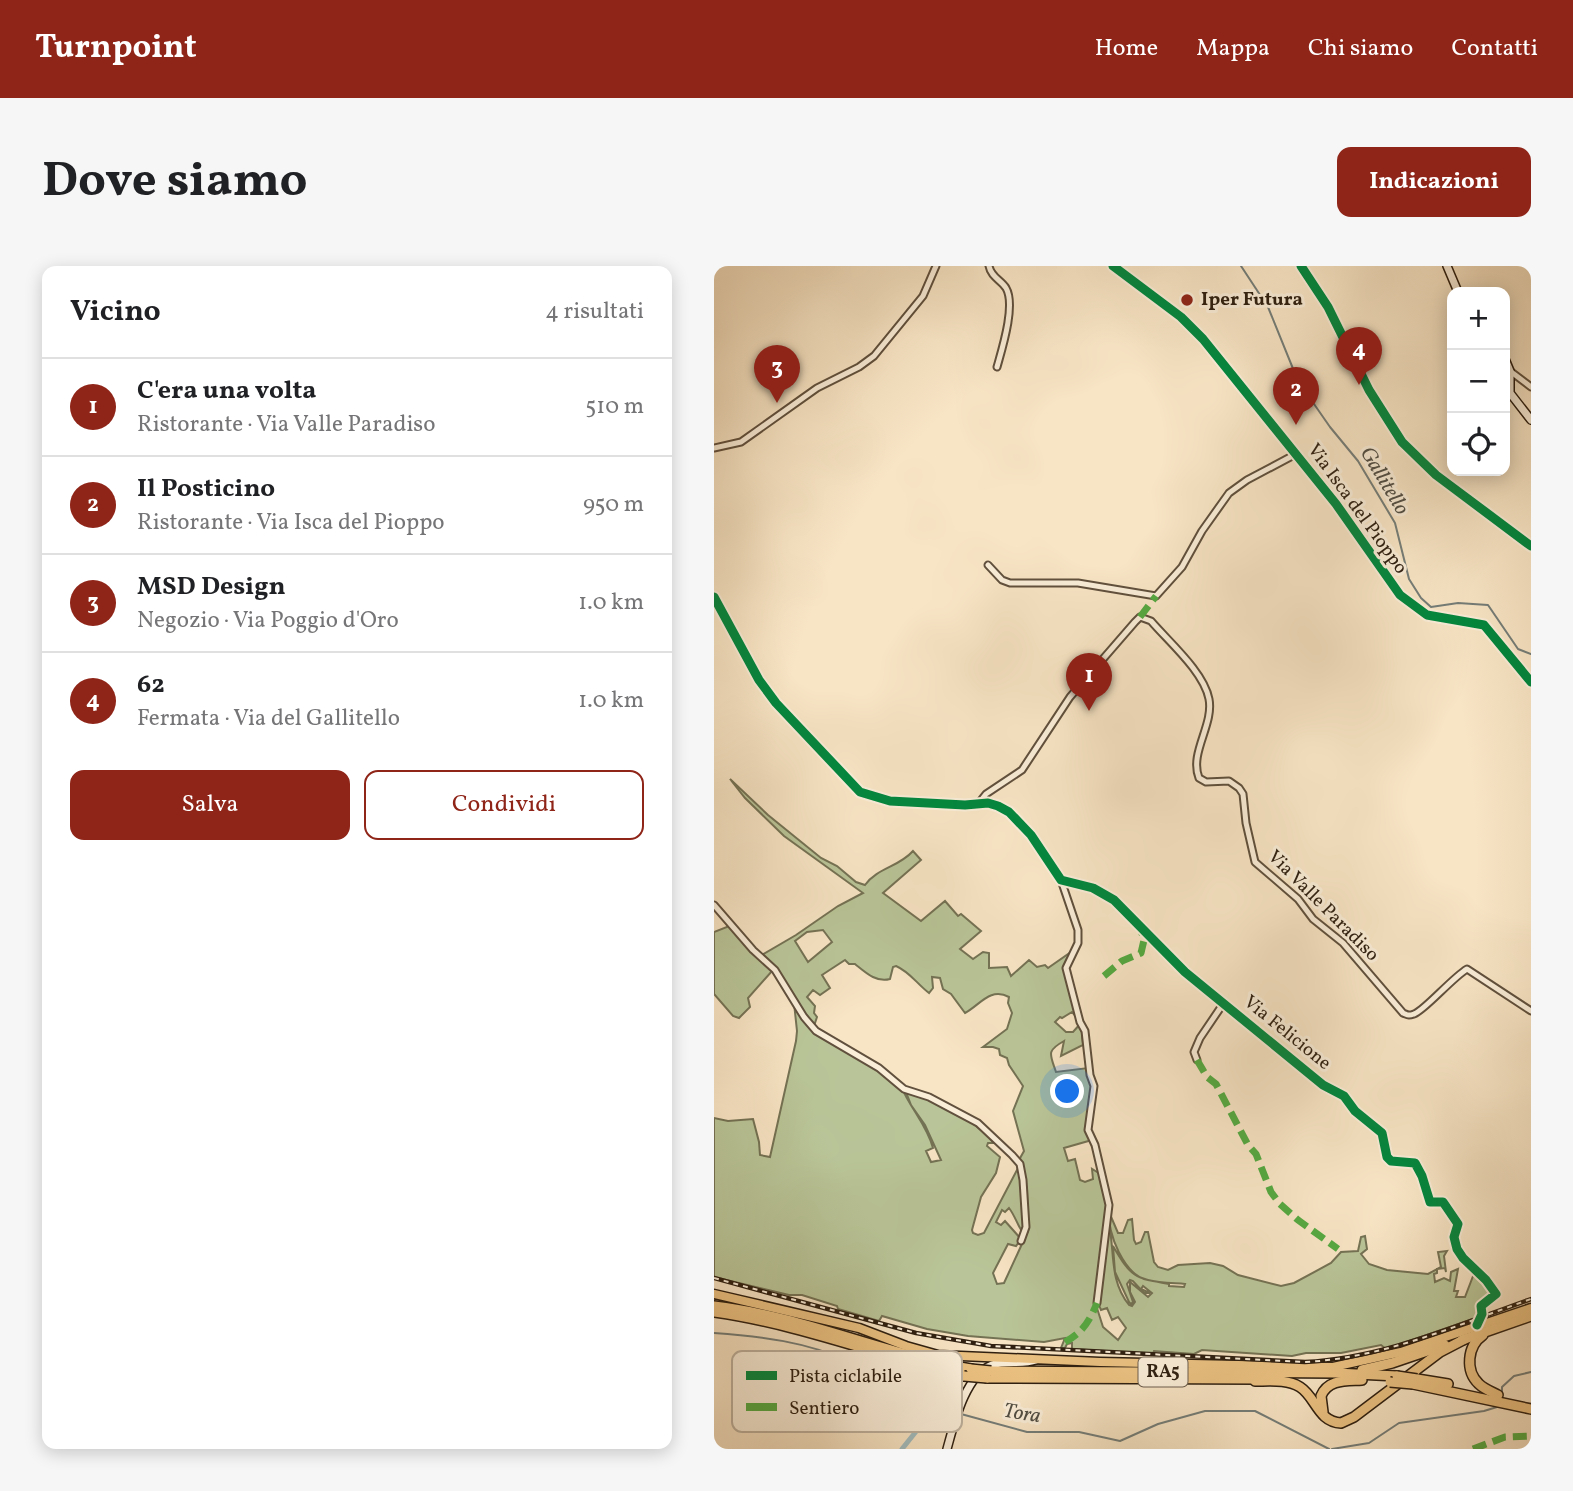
<!DOCTYPE html>
<html lang="it">
<meta charset="utf-8">
<style>
body{margin:0;font-family:Vollkorn,serif;background:#f6f6f6;color:#202124}
.controls{position:absolute;right:21px;top:21px;display:grid;overflow:hidden;border-radius:14px;box-shadow:0 4px 18px #0003}
.controls button{width:63px;height:63px;display:grid;place-items:center;padding:0;border:0;border-bottom:2px solid #e0e0e0;background:#fff;color:#202124;font:35px sans-serif}
.you{position:absolute;left:354px;top:826px;width:24px;height:24px;margin:-18px;border:5px solid #fff;border-radius:50%;background:#1a73e8;box-shadow:0 0 0 10px #1a73e833}
.badge{display:grid;place-items:center;width:46px;height:46px;border-radius:50%;background:#8f2418;color:#fff;font-size:23px;font-weight:700}
.pin{position:absolute;translate:-50% -58px;filter:drop-shadow(0 2px 4px #0008)}
.pin::after{content:'';position:absolute;top:37px;width:24px;height:21px;background:inherit;clip-path:polygon(0 0,100% 0,50% 100%)}
.list{margin:0;padding:0;list-style:none}
h2{display:flex;justify-content:space-between;align-items:center;height:91px;margin:0;padding:0 28px;font-size:30px}
h2 small{font-size:23px;font-weight:400;color:#757577}
.list li{display:grid;grid-template-columns:46px 1fr auto;gap:21px;align-items:center;box-sizing:border-box;height:98px;padding:0 28px;border-top:2px solid #e0e0e0}
.list b{display:block;font-size:26px;white-space:nowrap}
.list p{margin:0;font-size:23px;white-space:nowrap;color:#757577}
.list em{font-size:23px;font-style:normal;color:#757577}
.actions{display:flex;gap:14px;padding:21px 28px}
.actions a{flex:1;padding:16px 0;border:2px solid #8f2418;border-radius:14px;text-align:center;font-size:24px;color:#8f2418}
.actions .main{background:#8f2418;color:#fff}
.icon{flex:none;width:38px;height:38px;fill:none;stroke:currentColor;stroke-width:2;stroke-linecap:round;stroke-linejoin:round}
.map{position:relative;flex:none;width:817px;height:1183px;overflow:hidden;border-radius:14px}
header{display:flex;align-items:center;gap:42px;box-sizing:border-box;height:98px;padding:0 35px;background:#8f2418;color:#fff}
header strong{font-size:33px}
nav{display:flex;gap:38px;margin-inline-start:auto;font-size:24px}
.intro{display:flex;align-items:center;justify-content:space-between;box-sizing:border-box;height:168px;padding:0 42px}
h1{margin:0;font-size:49px}
.button{padding:18px 32px;border-radius:14px;background:#8f2418;color:#fff;font-size:24px;font-weight:700}
main{display:flex;gap:42px;padding:0 42px}
aside{flex:1;background:#fff;border-radius:14px;box-shadow:0 4px 18px #0003}
.map>svg:first-child{display:block}
</style>
<header>
<strong>Turnpoint</strong>
<nav><a>Home</a><a>Mappa</a><a>Chi siamo</a><a>Contatti</a></nav>
</header>
<div class="intro"><h1>Dove siamo</h1><a class="button">Indicazioni</a></div>
<main>
<aside>
<h2>Vicino<small>4 risultati</small></h2>
<ul class="list">
<li><span class="badge">1</span><div><b>C'era una volta</b><p>Ristorante · Via Valle Paradiso</p></div><em>510 m</em></li>
<li><span class="badge">2</span><div><b>Il Posticino</b><p>Ristorante · Via Isca del Pioppo</p></div><em>950 m</em></li>
<li><span class="badge">3</span><div><b>MSD Design</b><p>Negozio · Via Poggio d'Oro</p></div><em>1.0 km</em></li>
<li><span class="badge">4</span><div><b>62</b><p>Fermata · Via del Gallitello</p></div><em>1.0 km</em></li>
</ul>
<div class="actions"><a class="main">Salva</a><a>Condividi</a></div>
</aside>
<div class="map">
<svg width="817" height="1183" viewBox="0 0 817 1183">
<rect width="100%" height="100%" fill="#f8e5c5"/>
<filter id="stains"><feTurbulence type="fractalNoise" baseFrequency=".00286" numOctaves="4"/><feColorMatrix values="0 0 0 0 .2 0 0 0 0 .09 0 0 0 0 .02 0 0 0 .5 -.17"/></filter>
<radialGradient id="worn" r=".72"><stop offset=".6" stop-color="#630" stop-opacity="0"/><stop offset="1" stop-color="#630" stop-opacity=".3"/></radialGradient>
<g fill="#b9c598" stroke="#747254" stroke-width="2" fill-rule="evenodd">
<path d="M16 513 54 549 107 592 123 600 142 616 151 619C163 602 185 601 199 585L207 594 169 627 207 655 231 635 244 650 247 648 267 665 246 683 259 693 269 686 275 687V702L293 701 297 710 315 694 323 701 331 699 334 702 357 686 353 699 365 754 358 746 348 752 346 751 341 756 352 766H359L367 757 369 779 347 790 350 775C332 785 336 788 342 806L374 802 378 818 374 853 378 874 350 882 354 895 361 893 366 914 371 916 379 913 378 903 388 909 392 933V947L382 1039 389 1061 404 1074 412 1062 404 1051 398 1054 393 1042 387 1044 385 1039 395 958C401 987 395 1014 415 1039L418 1040 421 1036 416 1026V1016L434 1031 438 1027 429 1020 427 1023 436 1027H430L419 1015 416 1014 413 1018 419 1036 417 1038 415 1036 401 1006 399 980C417 1011 420 1012 455 1018V1020L470 1021 471 1018C460 1017 446 1017 434 1014 410 1010 393 966 395 946L404 967H409L414 954 418 953 420 974 422 978 427 976 431 966H434L440 996 444 1001 454 1004 464 999 496 997 509 1000 524 1009 567 1020 580 1017 617 997 627 986 644 985 647 971 651 970 653 983 647 988 655 998 673 1004 714 1008 727 1001 724 986 733 985 730 990 732 1006 731 1002 723 1003V1007L720 1008 721 1016 730 1012 736 1015 737 1006 744 1003 740 1025H744L742 1031H751L761 1005 781 1027 769 1035 765 1051 672 1083 667 1079 627 1087H592L578 1090 488 1084 480 1088 440 1085 439 1088 358 1083V1077L353 1078 351 1082H347L351 1072 330 1076 254 1070 213 1063 168 1050 165 1055 124 1043 123 1040 88 1029H75L0 1011V852L14 855 39 853 45 876 46 889 56 891 82 775 83 765 80 737 95 758 187 820C196 842 213 859 219 882L212 885 217 896 227 894 211 859 197 839 192 826 194 823C225 839 259 851 280 877H274L273 880 286 891 282 907 267 931 258 964 259 967 264 969 270 967 304 902 307 901 311 969C304 962 302 951 295 942L291 946 288 944 282 956 287 959 291 955 307 973 302 980 294 978 279 1007 283 1018 290 1017 314 965 313 923 305 894 310 885 299 845 309 820 295 799 293 792 286 789 285 783 279 781H269L293 763 298 747 294 737 295 731C276 721 266 739 251 747L237 728 229 723 226 712 218 711 219 722 215 727C203 718 196 706 182 700L179 701 176 713C162 717 151 706 141 698H135L131 694 108 709 116 722 106 729 99 724 93 731 101 740 100 747 103 751 101 757H97L62 703 46 690 82 669 124 640 149 627 70 570 31 532ZM109 664 118 676 94 696 81 675 93 666Z"/>
<polygon points="15,657 59,704 34,732 36,741 25,752 19,750 0,728 0,666 13,661"/>
</g>
<g fill="none" stroke-linecap="round" stroke-linejoin="round">
<g stroke="#747d78" stroke-width="2">
<polyline points="527,0 554,41 584,115 616,161 644,195 681,257 695,313 707,332 717,341 744,337 774,339 804,383 817,388"/>
<path d="M0 1067C45 1070 95 1076 136 1096 157 1106 175 1121 196 1131 210 1139 226 1143 241 1147"/>
<polyline points="788,1134 788,1121 800,1110 817,1106"/>
<polyline points="247,1148 313,1166 365,1166 406,1175 444,1158 491,1145 541,1145 615,1183"/>
<polyline points="618,1183 655,1177 685,1157 770,1145 783,1141"/>
</g>
<polyline stroke="#a2bcbe" stroke-width="5" points="188,1183 208,1158 224,1143"/>
<g stroke="#60503d" stroke-width="9">
<g id="street">
<path d="M275 0C277 11 287 14 292 22 302 39 288 83 283 101"/>
<polyline points="399,0 467,51 489,73 622,238 686,329 713,349 770,359 817,416"/>
<polyline points="796,105 817,121"/>
<polyline points="0,182 27,176 103,122 145,101 160,90 209,30 222,0"/>
<polyline points="274,299 288,314 296,317 364,317 442,330 468,301 488,265 515,227 533,214 582,188"/>
<polyline points="0,331 45,414 62,437 146,526 176,535 251,539 274,537 284,540 295,546 317,569 347,614 379,622 400,634 471,706 609,819 630,830 641,845 668,867 673,891 677,895 701,897 708,910 716,936 729,936 744,958 740,971 743,983 749,992 772,1014 782,1028 767,1040 768,1048 763,1059"/>
<path d="M264 538 272 528 308 504 356 431 421 356 426 351 437 355C455 376 490 406 495 433 500 459 475 487 485 512L492 516 515 515 525 522 529 528 532 557 541 596 584 633 599 653 629 677 689 747C694 749 694 750 700 748 710 745 738 712 753 703L817 745"/>
<polyline points="347,614 364,664 364,677 352,702 366,756 371,765 376,809 380,820 374,864 381,879 395,939 383,1037"/>
<polyline points="0,639 39,684 61,704 90,751 102,765 165,802 190,823 215,831 264,857 298,889 306,898 309,914 312,961 307,975"/>
<polyline points="483,794 480,786 486,772 509,738"/>
</g>
</g>
<g stroke="#2e1f10" stroke-width="10">
<g id="secondary">
<polyline points="587,0 614,41 655,124 688,176 722,209 817,280"/>
<polyline points="733,0 744,26"/>
<polyline points="791,93 796,105 796,127 817,154"/>
<path d="M233 1183C240 1158 251 1109 278 1099 291 1094 308 1099 322 1094"/>
</g>
</g>
<g stroke="#2e1f10" stroke-width="11">
<polyline id="primary" points="0,1028 145,1062 192,1080 224,1089 386,1096 619,1101 687,1086 817,1042"/>
</g>
<g stroke="#2e1f10" stroke-width="12">
<g id="highway">
<path d="M0 1040C88 1050 169 1088 257 1103"/>
<path d="M0 1046C86 1058 166 1090 250 1110"/>
<path d="M769 1069C753 1080 751 1105 765 1118 770 1123 778 1126 784 1129"/>
<polyline points="748,1074 817,1050"/>
<polyline points="648,1104 678,1097 731,1079"/>
<polyline points="277,1105 622,1107 683,1110"/>
<polyline points="273,1112 545,1113"/>
<polyline points="703,1113 734,1118"/>
<path d="M541 1115C556 1115 573 1113 586 1121 602 1131 604 1156 627 1157L640 1151 726 1086 751 1073"/>
<polyline points="699,1118 817,1143"/>
<path d="M609 1146 607 1130C614 1113 632 1115 648 1114"/>
</g>
</g>
<use href="#street" stroke="#faeed9" stroke-width="5"/>
<use href="#secondary" stroke="#faeed9" stroke-width="7"/>
<use href="#primary" stroke="#ecc282" stroke-width="8"/>
<use href="#highway" stroke="#ecc282" stroke-width="9"/>
<g stroke="#2e1f10" stroke-width="4.5">
<path id="rail" d="M0 1012 202 1067 277 1080 591 1096C670 1092 743 1059 817 1033"/>
</g>
<use href="#rail" stroke="#faeed9" stroke-width="2" stroke-dasharray="5" stroke-linecap="butt"/>
<g stroke="#2e1f10" stroke-width="12" stroke-linecap="butt">
<g id="highway-bridge">
<polyline points="257,1103 277,1105"/>
<polyline points="250,1110 273,1112"/>
<polyline points="683,1110 703,1113"/>
<polyline points="676,1116 699,1118"/>
</g>
</g>
<use href="#highway-bridge" stroke="#ecc282" stroke-width="9"/>
<g stroke="#54aa42" stroke-width="7" stroke-dasharray="14 7" stroke-linecap="butt">
<polyline points="426,351 442,330"/>
<polyline points="390,710 408,695 427,687 430,674 427,664"/>
<polyline points="483,794 493,811 502,818 534,879 542,888 557,926 566,938 584,954 624,983"/>
<path d="M351 1076C369 1066 375 1056 383 1037"/>
<polyline points="759,1183 791,1171 817,1170"/>
</g>
<g stroke="#faeed9" stroke-width="13">
<g id="cycleway">
<polyline points="399,0 467,51 489,73 622,238 686,329 713,349 770,359 817,416"/>
<polyline points="587,0 614,41 655,124 688,176 722,209 817,280"/>
<polyline points="0,331 45,414 62,437 146,526 176,535 251,539 274,537 284,540 295,546 317,569 347,614 379,622 400,634 471,706 609,819 630,830 641,845 668,867 673,891 677,895 701,897 708,910 716,936 729,936 744,958 740,971 743,983 749,992 772,1014 782,1028 767,1040 768,1048 763,1059"/>
</g>
</g>
<use href="#cycleway" stroke="#00873e" stroke-width="9"/>
</g>
<circle fill="#8f2418" stroke="#faeed9" stroke-width="2.5" cx="473" cy="34" r="7"/>
<g text-anchor="middle" dominant-baseline="central" stroke-width="6" stroke-linejoin="round" paint-order="stroke">
<rect fill="#faeed9" stroke="#6b5d4c" stroke-width="2" x="424.5" y="1091.5" width="49" height="29" rx="5"/>
<g font-size="18" font-weight="bold" fill="#2e1f10">
<text x="449" y="1106">RA5</text>
</g>
<g font-size="19" font-weight="bold" fill="#2e1f10" stroke="#faeed9" text-anchor="start">
<text x="487" y="34">Iper Futura</text>
</g>
<g font-size="19" fill="#2e1f10" stroke="#faeed9">
<text transform="translate(643 243) rotate(54)">Via Isca del Pioppo</text>
<text transform="translate(609 640) rotate(45)">Via Valle Paradiso</text>
<text transform="translate(573 767) rotate(39)">Via Felicione</text>
</g>
<g font-size="21" font-style="italic" fill="#514e44" stroke="#faeed9">
<text transform="translate(670 215) rotate(59)">Gallitello</text>
<text transform="translate(308 1148) rotate(9)">Tora</text>
</g>
</g>
<rect x="18" y="1085" width="230" height="81" rx="10" fill="#faeed9" stroke="#bdb09d" stroke-width="2"/>
<rect x="32" y="1105" width="31" height="9" fill="#00873e"/>
<rect x="32" y="1137" width="31" height="8" fill="#54aa42"/>
<g font-size="19" fill="#2e1f10">
<text x="75" y="1116">Pista ciclabile</text>
<text x="75" y="1148">Sentiero</text>
</g>
<rect width="100%" height="100%" filter="url(#stains)"/>
<rect width="100%" height="100%" fill="url(#worn)"/>
</svg>
<div class="controls">
<button>+</button>
<button>−</button>
<button><svg class="icon" aria-label="locate" viewBox="0 0 24 24"><circle cx="12" cy="12" r="6"/><path d="M12 2v4M12 18v4M2 12h4M18 12h4"/></svg></button>
</div>
<div class="you"></div>
<div class="pin badge" style="left:375px;top:445px">1</div>
<div class="pin badge" style="left:582px;top:159px">2</div>
<div class="pin badge" style="left:63px;top:137px">3</div>
<div class="pin badge" style="left:645px;top:119px">4</div>
</div>
</main>
